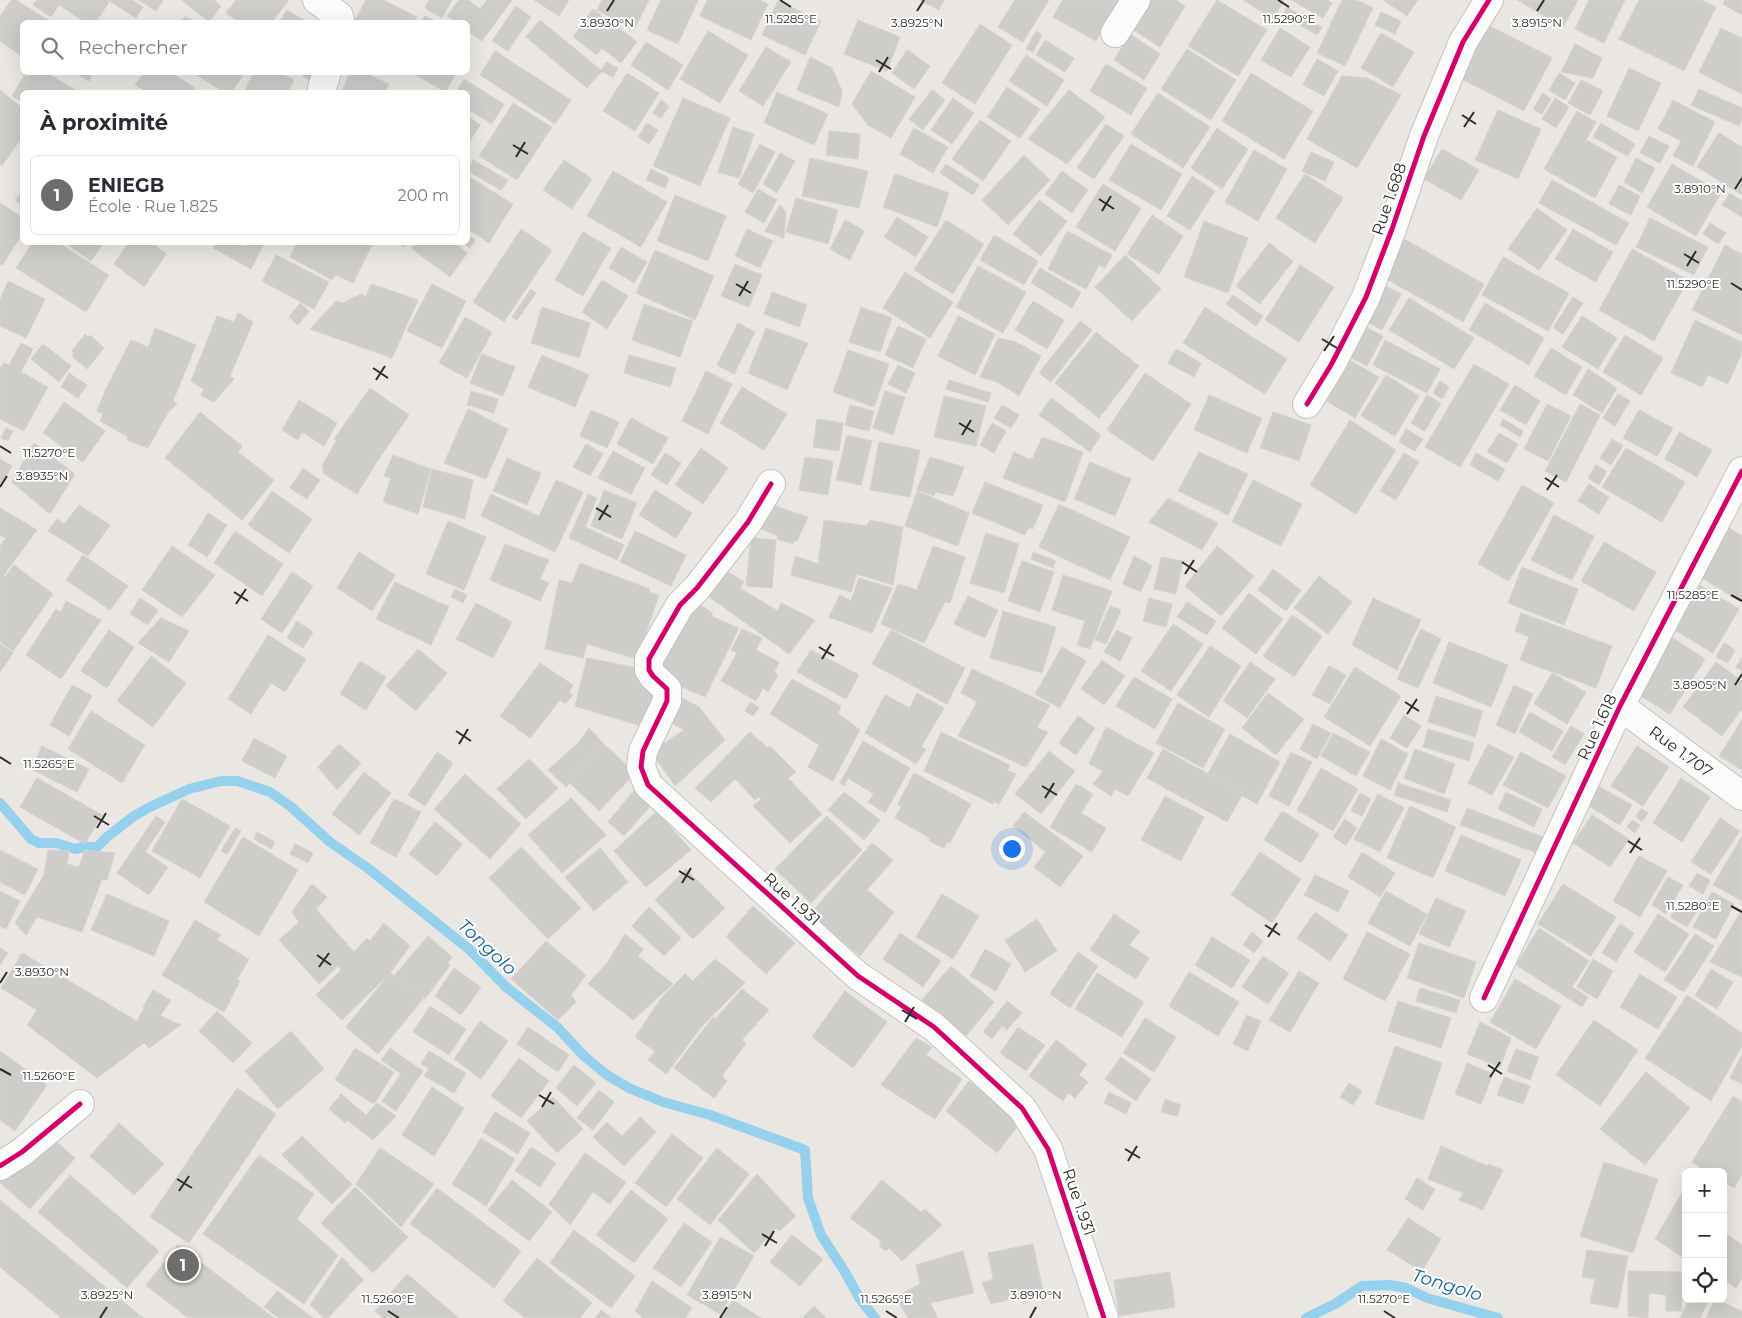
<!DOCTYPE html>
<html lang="fr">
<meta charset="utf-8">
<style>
body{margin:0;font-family:Montserrat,sans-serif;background:#f7f7f7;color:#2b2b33}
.controls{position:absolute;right:15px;bottom:15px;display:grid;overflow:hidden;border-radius:8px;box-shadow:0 5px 20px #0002}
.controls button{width:45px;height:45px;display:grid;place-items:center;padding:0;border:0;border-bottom:1px solid #e1e1e2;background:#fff;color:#2b2b33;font:25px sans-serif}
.you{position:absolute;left:1011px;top:848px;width:18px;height:18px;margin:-12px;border:4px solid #fff;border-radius:50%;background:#1a73e8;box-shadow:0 0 0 8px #1a73e833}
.badge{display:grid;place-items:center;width:32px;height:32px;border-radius:50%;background:#6e6d6c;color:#fff;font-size:16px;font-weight:700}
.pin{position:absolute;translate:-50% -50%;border:2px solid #fff;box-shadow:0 1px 5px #0006}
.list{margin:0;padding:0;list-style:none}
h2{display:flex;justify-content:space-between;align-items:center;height:65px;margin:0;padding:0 20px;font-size:21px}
h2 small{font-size:16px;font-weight:400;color:#7c7c81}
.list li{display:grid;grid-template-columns:32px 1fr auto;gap:15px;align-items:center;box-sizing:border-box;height:80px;margin:0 10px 10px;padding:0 10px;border:1px solid #e1e1e2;border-radius:8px}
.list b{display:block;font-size:19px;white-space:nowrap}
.list p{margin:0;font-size:16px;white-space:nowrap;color:#7c7c81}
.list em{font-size:16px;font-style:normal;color:#7c7c81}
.icon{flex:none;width:28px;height:28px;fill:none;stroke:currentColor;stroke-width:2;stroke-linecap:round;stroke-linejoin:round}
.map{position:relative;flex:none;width:1742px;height:1318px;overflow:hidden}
.search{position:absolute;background:#fff;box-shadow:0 5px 20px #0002;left:20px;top:20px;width:450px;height:55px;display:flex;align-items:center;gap:12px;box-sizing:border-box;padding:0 18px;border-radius:8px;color:#7c7c81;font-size:19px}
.panel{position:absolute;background:#fff;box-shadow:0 5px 20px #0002;left:20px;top:90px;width:450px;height:155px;border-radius:8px}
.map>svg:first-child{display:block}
</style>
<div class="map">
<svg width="1742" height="1318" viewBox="0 0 1742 1318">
<rect width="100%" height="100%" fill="#eae7e2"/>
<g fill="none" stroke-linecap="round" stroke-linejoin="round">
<g stroke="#95d1ec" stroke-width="10">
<polyline points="0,803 31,839 39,843 56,843 75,849 84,847 97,847 107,837 134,816 150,807 189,789 221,781 237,781 270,792 290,806 330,842 369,869 470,950 506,987 557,1027 584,1056 607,1075 629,1088 663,1102 710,1115 805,1150 808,1198 821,1235 845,1272 860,1299 875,1318"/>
<polyline points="1306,1318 1335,1304 1362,1286 1390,1285 1406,1288 1427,1298 1498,1318"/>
</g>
</g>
<g fill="#cfcdc9" stroke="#d5d2ce">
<polygon points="11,0 16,0 51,22 22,22 22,56 0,41 0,17"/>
<polygon points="37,0 106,0 109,2 96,22 85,22 59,5 51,17 33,5"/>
<polygon points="108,0 132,0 143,7 136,18"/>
<polygon points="138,0 163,0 156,11"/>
<polygon points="182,0 214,0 221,6 209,22"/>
<polygon points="236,0 289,0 272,22 239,22 226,13"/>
<polygon points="366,0 383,0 417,17 414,22 354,22"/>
<polygon points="429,0 452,0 442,18 425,8"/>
<polygon points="459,0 468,0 480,9 487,0 512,0 482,41 468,31 468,22 457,22 447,16"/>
<polygon points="534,0 569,0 559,16"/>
<polygon points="602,0 649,0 634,30 597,10"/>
<polygon points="661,0 698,0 678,44 647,30"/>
<polygon points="707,0 760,0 768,4 751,40 700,16"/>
<polygon points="920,0 944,0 939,10"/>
<polygon points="1015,0 1049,0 1023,42 998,27"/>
<polygon points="1063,0 1119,0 1096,41 1053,17"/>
<polygon points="1150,0 1176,0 1185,6 1160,47 1132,29"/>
<polygon points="1217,0 1267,30 1238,76 1188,46"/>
<polygon points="1243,0 1284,0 1273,19"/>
<polygon points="1291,0 1327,0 1332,3 1323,18"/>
<polygon points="1342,0 1356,0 1373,8 1345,66 1317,53"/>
<polygon points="1383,0 1418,0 1407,16"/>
<polygon points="1517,0 1578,0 1563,27"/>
<polygon points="1589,0 1625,0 1604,43 1575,29"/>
<polygon points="1639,0 1701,0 1716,7 1684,71 1619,39"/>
<polygon points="1725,0 1742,0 1742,15 1723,4"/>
<polygon points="778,1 821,21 805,55 762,35"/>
<polygon points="516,6 531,17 508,51 492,41"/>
<polygon points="1287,7 1322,27 1317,35 1283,15"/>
<polygon points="593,9 637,42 621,63 602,48 597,55 573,37"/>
<polygon points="287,10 307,22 279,22"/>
<polygon points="1381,12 1401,21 1395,34 1375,25"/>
<polygon points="185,16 195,22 181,22"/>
<polygon points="425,16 437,22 421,22"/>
<polygon points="540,20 602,71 587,88 526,37"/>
<polygon points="858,20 900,37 887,71 844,54"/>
<polygon points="1484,23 1552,58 1524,111 1456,76"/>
<polygon points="980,24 1012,45 975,104 942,83"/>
<polygon points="1280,28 1310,47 1291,77 1261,60"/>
<polygon points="1721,28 1742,38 1742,94 1699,72"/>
<polygon points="708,31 748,55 720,103 680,79"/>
<polygon points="1036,31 1042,35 1033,52 1026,49"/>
<polygon points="1381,33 1414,52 1393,87 1361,68"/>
<polygon points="1130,34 1160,54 1144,80 1114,60"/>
<polygon points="1045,40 1074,58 1065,72 1036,55"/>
<polygon points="646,42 683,65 668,90 631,65"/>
<polygon points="1575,44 1602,58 1593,78 1561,72"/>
<polygon points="766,47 791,62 763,106 739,91"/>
<polygon points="1187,49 1236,80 1211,120 1161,89"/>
<polygon points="907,50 930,66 914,89 892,73"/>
<polygon points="495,51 571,100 555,124 480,75"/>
<polygon points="1026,55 1064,80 1047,106 1009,81"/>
<polygon points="810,57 832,68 842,91 839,107 797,90"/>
<polygon points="1317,59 1338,71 1324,96 1303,85"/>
<polygon points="606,62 618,68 613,77 601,71"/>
<polygon points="1106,64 1147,88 1131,115 1090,91"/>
<polygon points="1629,68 1661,83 1638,131 1607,116"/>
<polygon points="871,71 915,97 891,138 868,125 852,104"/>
<polygon points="26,72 45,72 77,91 77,92 22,92 22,102 12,96"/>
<polygon points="73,72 94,72 89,81"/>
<polygon points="145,72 170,72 195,88 192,92 148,92 135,85"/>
<polygon points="192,72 245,72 232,92 224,92"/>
<polygon points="254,72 279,72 294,80 288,92 244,92"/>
<polygon points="297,72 316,72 310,81"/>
<polygon points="350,72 363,72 389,84 385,92 346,92 342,91"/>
<polygon points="410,72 456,72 446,92"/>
<polygon points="627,73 659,93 635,131 603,111"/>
<polygon points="1251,73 1313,111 1284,159 1222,121"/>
<polygon points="1559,73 1575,83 1565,100 1549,90"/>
<polygon points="1342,76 1367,78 1401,95 1357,168 1307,139"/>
<polygon points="464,79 504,104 492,124 468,109 468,92 456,92"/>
<polygon points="1581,80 1603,91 1590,115 1568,103"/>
<polygon points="1007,87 1040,109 1020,138 987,117"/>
<polygon points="1699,89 1742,108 1742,120 1739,126 1691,105"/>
<polygon points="0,90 22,108 22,137 2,166 0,165"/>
<polygon points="932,90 945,100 923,130 909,119"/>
<polygon points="1069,90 1105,117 1067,164 1028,139"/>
<polygon points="777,92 828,114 814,145 764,123"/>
<polygon points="1158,93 1210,127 1183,168 1131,134"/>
<polygon points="1543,93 1551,99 1542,114 1533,109"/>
<polygon points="683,98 730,118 700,186 653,166"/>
<polygon points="953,98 974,113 952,144 931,130"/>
<polygon points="1555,98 1569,107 1556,128 1542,119"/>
<polygon points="661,100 669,106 661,118 653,113"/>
<polygon points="1673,100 1715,122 1693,166 1673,156 1681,141 1658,129"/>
<polygon points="513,103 552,127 517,180 479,156"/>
<polygon points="1498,110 1541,129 1518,179 1475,160"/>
<polygon points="1577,111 1596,122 1586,140 1617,157 1595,198 1544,169"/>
<polygon points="468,116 480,125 468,144"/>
<polygon points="980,120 1011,141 983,181 952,159"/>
<polygon points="647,123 658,130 649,144 638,137"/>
<polygon points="1601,123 1635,144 1628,156 1593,137"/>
<polygon points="1106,124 1124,136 1094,179 1077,168"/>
<polygon points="733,127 754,134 739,178 718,172"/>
<polygon points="914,128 948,147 933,173 900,154"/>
<polygon points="1217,128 1248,149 1222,189 1191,168"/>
<polygon points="829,131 860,134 858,159 826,155"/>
<polygon points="1719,133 1742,147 1742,195 1697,167"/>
<polygon points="1649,136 1669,146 1660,163 1640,153"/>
<polygon points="760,144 775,152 753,193 738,184"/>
<polygon points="1131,144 1182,174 1161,210 1109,180"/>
<polygon points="1442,149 1479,170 1461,200 1424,179"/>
<polygon points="1254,150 1287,169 1258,221 1225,202"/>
<polygon points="1311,152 1334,162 1325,181 1302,171"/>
<polygon points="780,153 795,161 777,193 763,184"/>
<polygon points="1024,155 1050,180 1008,225 982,200"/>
<polygon points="810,158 868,171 859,208 802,196"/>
<polygon points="1636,158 1655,168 1642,193 1624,182"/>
<polygon points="473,160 508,180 501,190 468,171"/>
<polygon points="564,160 592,179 572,209 543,190"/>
<polygon points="946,164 979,185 973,195 940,173"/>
<polygon points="1672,164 1721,193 1696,236 1647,207"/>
<polygon points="651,169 669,178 665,188 646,180"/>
<polygon points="613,171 667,202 641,247 587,216"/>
<polygon points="1062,171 1088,190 1072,213 1045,194"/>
<polygon points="895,174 949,193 937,227 883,207"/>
<polygon points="1305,174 1343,198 1315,243 1276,218"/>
<polygon points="468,176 513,204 489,243 468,229"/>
<polygon points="1192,176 1215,191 1190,230 1167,216"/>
<polygon points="1552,180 1629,223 1616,245 1539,203"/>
<polygon points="1103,184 1141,208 1115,251 1076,227"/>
<polygon points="1619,185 1640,196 1631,215 1609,204"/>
<polygon points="758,189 777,200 764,223 745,212"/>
<polygon points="22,191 22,206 15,200"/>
<polygon points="1730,193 1742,201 1742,217 1722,205"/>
<polygon points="675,195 726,216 708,261 657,241"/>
<polygon points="796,198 838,210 828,244 786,232"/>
<polygon points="1039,200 1067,221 1041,256 1013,234"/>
<polygon points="0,203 22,217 22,234 2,266 0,264"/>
<polygon points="780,205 786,212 784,238 765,231"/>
<polygon points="1537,208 1567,230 1539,270 1508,249"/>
<polygon points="1152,215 1183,236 1159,274 1127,254"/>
<polygon points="897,217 928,237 916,257 884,237"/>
<polygon points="1650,218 1708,247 1694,275 1636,247"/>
<polygon points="845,220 864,231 850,260 830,249"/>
<polygon points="946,220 984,244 953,294 914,270"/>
<polygon points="1204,221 1248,238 1228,293 1184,277"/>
<polygon points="1710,223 1726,233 1718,244 1703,234"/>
<polygon points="521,229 552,250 504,322 473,302"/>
<polygon points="747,229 773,241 760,268 735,256"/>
<polygon points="1573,229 1613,252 1596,282 1555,259"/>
<polygon points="1067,231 1112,255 1105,268 1099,265 1086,289 1048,269"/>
<polygon points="583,232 611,248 583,296 555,280"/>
<polygon points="468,235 475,240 470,248 462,242 468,242"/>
<polygon points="994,235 1038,261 1024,285 980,260"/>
<polygon points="1404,239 1484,284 1463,322 1383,277"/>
<polygon points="33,242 57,242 109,275 86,312 16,268"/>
<polygon points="64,242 104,242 91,261"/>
<polygon points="129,242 151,242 166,254 144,287 114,264"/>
<polygon points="216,242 236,242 245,247 248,242 265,242 251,269 213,248"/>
<polygon points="297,242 367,242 372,245 353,283 336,275 332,280 290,257"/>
<polygon points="398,242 408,242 403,247"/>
<polygon points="415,242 454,242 467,253 450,277 411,248"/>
<polygon points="1269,243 1293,261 1260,304 1236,286"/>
<polygon points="1725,245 1742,254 1742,335 1692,310"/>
<polygon points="621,247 647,262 634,283 609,268"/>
<polygon points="1632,249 1688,280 1654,341 1599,310"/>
<polygon points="655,250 714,276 695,320 636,293"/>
<polygon points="276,255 329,282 314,309 262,281"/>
<polygon points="1125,255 1161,289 1132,321 1095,287"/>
<polygon points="1503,257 1569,293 1548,331 1482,295"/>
<polygon points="735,264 762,275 749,307 721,296"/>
<polygon points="1300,265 1334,287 1299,342 1265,320"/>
<polygon points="978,266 1026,292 1003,333 956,307"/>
<polygon points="1040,268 1081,292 1072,308 1031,283"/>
<polygon points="905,272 953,302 930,338 883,308"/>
<polygon points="602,280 628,296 607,329 582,312"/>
<polygon points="8,281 45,299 26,338 0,326 0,300"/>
<polygon points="371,284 418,300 392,358 310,329 336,301 343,303 361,294 366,297"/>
<polygon points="432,284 466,301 442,348 407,331"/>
<polygon points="1382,284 1401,294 1382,330 1364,320"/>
<polygon points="531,289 536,293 517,320 512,317"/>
<polygon points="772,292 807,305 799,327 764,314"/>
<polygon points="1233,295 1263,316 1256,326 1226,304"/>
<polygon points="1573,297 1583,303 1563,334 1553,328"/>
<polygon points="1409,298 1474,338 1454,369 1389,330"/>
<polygon points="1033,301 1064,320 1047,349 1015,330"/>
<polygon points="300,303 309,311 298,325 289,317"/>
<polygon points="1485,303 1544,338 1529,365 1469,330"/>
<polygon points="644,304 693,321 680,357 632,340"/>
<polygon points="542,307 590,323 579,358 531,343"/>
<polygon points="861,307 892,318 880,352 849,342"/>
<polygon points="1205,307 1287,359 1265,394 1183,343"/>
<polygon points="238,313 253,322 230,376 234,379 214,402 201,395 204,389 191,381 217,316 234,322"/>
<polygon points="958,316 995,334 975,375 938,356"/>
<polygon points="1582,316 1617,338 1598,369 1562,347"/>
<polygon points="465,317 492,332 467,378 439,363"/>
<polygon points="1695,320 1742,342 1742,353 1728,384 1708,375 1702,387 1671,373"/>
<polygon points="1080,321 1092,330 1051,382 1039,373"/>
<polygon points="738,323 755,332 734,374 717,365"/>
<polygon points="1360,324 1383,336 1367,366 1344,354"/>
<polygon points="898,326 926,339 913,368 885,355"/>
<polygon points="155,328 196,345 173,401 177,404 169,411 148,448 127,440 128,437 100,421 103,414 97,411 105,391 131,340 148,347"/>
<polygon points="766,328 808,343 787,390 748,373"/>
<polygon points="1096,332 1139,366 1099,418 1055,383"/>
<polygon points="85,334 88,337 90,335 104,348 87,369 72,356 74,353 72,351"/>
<polygon points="1625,335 1663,358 1641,395 1603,372"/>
<polygon points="998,338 1016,342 1041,356 1019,396 997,382 980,377"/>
<polygon points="1385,340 1440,369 1427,393 1373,365"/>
<polygon points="21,343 33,349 21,372 48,387 24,431 0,419 0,368 4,363 9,365"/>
<polygon points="43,344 71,366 59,382 31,359"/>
<polygon points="1551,348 1582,367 1566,395 1534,376"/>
<polygon points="1176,349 1201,363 1194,377 1168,363"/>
<polygon points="848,350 889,364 874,407 833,392"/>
<polygon points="482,354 515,367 503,396 470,383"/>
<polygon points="542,355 589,375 575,407 528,387"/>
<polygon points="629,355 676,368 670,387 624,373"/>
<polygon points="1349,360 1379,377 1355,418 1325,400"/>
<polygon points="1474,364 1509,384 1460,467 1425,447"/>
<polygon points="898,365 915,373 906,393 888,384"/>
<polygon points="1588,369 1617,388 1602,413 1573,395"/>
<polygon points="706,371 732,384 708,434 682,421"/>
<polygon points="69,373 87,385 78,398 61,387"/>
<polygon points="1145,373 1191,404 1153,461 1107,430"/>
<polygon points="1386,375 1419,396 1395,436 1361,416"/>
<polygon points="949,380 991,393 988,402 946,389"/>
<polygon points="1440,381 1449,387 1442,399 1433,393"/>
<polygon points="1515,385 1540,401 1526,425 1500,410"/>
<polygon points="742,387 787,414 764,450 720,423"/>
<polygon points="370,388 409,415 376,463 357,494 324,474 322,466 336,441 334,439"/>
<polygon points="471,391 498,399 494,413 467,405"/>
<polygon points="885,391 905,397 893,435 873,428"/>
<polygon points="1618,394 1630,401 1615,426 1603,418"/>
<polygon points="1209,395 1262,418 1247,453 1194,430"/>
<polygon points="1427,395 1441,403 1425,431 1411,423"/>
<polygon points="944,396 986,406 976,446 934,437"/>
<polygon points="1051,398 1101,435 1090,452 1039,415"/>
<polygon points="299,400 337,423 324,446 302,432 298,440 282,430"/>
<polygon points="64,402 105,431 83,462 43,433"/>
<polygon points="1547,404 1571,416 1548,461 1524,449"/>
<polygon points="1580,404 1600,415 1566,482 1545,471"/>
<polygon points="850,405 874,411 869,431 845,425"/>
<polygon points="1002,405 1019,415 1011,428 994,418"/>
<polygon points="468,409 508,429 486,479 444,463"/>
<polygon points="591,410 619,422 607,448 580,436"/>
<polygon points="1639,410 1673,428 1657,456 1623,438"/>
<polygon points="200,412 242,446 238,452 274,480 242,520 165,458"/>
<polygon points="1273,412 1311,425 1299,461 1260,448"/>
<polygon points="631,418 668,438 653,464 617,444"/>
<polygon points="817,419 843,423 839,451 813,447"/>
<polygon points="1503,419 1523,431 1520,437 1500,425"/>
<polygon points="1350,420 1396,450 1356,514 1310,485"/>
<polygon points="992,423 1006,431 994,453 980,445"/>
<polygon points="6,428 13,431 8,441 1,438"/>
<polygon points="1406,429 1423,439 1415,451 1399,442"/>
<polygon points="1679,432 1712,450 1697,477 1665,459"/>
<polygon points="1499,433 1518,444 1507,463 1487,452"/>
<polygon points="847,435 872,441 861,485 836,480"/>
<polygon points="1042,437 1083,452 1065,502 1003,478 1014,452 1029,459 1033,458"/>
<polygon points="1612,439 1623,446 1611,465 1600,458"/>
<polygon points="879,442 920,450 910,497 870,490"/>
<polygon points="34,443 75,474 50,514 12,482"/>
<polygon points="586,444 603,454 590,476 573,467"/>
<polygon points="701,448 728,468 703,504 675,485"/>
<polygon points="1626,448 1685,482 1662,522 1602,487"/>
<polygon points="613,451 645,468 631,494 598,478"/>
<polygon points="1199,452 1248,474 1228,515 1178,491"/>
<polygon points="665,453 681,463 667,485 651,475"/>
<polygon points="1404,453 1419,462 1396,500 1380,491"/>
<polygon points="1476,453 1505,469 1498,481 1470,465"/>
<polygon points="393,455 431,469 418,514 383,502 391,478 384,476"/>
<polygon points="805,457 833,461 828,495 799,490"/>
<polygon points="930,457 964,467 953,496 936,492 934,496 917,490"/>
<polygon points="507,458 541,473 527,505 493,491"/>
<polygon points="0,459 12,466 0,486"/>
<polygon points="1090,462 1131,479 1115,516 1074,499"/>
<polygon points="1596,465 1607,471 1599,485 1588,478"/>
<polygon points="303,468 320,480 307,499 290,488"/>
<polygon points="432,469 473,480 465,519 423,507"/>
<polygon points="556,480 583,492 555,552 481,516 491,494 539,516"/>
<polygon points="1253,480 1302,504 1281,546 1232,522"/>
<polygon points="985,482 1043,505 1033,529 1029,527 1025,535 972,513"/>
<polygon points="1589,484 1609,497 1599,514 1578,501"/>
<polygon points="1522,485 1554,503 1509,581 1478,564"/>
<polygon points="604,490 637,503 622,539 591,526"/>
<polygon points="655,490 692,513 676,538 639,515"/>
<polygon points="272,491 312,519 289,553 248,525"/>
<polygon points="917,491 969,513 958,546 905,526"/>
<polygon points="588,494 597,498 585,527 624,545 617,560 569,538"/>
<polygon points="1168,498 1218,523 1202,550 1149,522"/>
<polygon points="767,503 808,517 797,541 794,541 793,544 777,539 778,536 759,528"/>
<polygon points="1059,504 1130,537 1110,580 1039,547"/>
<polygon points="79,505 110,525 88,556 48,531 57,519 64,524"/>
<polygon points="0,508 37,530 3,576 5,577 14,565 53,594 13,651 0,642 0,578 1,576 0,575 0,546 6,538 0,535"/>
<polygon points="208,513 227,525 207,557 188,545"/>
<polygon points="1554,515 1594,536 1572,580 1531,560"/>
<polygon points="824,520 867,526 870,520 903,527 893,585 857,574 851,592 791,575 795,556 818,564"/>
<polygon points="448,521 486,537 464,590 426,574"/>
<polygon points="1723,524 1742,536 1742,602 1693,573"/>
<polygon points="235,531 283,564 262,596 214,563"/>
<polygon points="635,531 686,555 671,586 620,562"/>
<polygon points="986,533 1019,544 1004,593 970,583"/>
<polygon points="751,538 776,540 772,588 746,586"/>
<polygon points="1604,542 1656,572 1634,611 1581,581"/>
<polygon points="505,544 549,560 540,579 549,583 540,601 490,580"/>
<polygon points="172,546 215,575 182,617 142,590"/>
<polygon points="933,546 965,557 950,603 945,602 924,643 881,624 898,584 917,590"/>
<polygon points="1217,546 1254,576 1221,616 1185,586"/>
<polygon points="359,552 395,575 372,611 337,588"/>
<polygon points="1033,552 1056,561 1053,568 1031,559"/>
<polygon points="83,555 128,586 110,610 66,580"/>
<polygon points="1134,556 1152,566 1141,592 1123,584"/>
<polygon points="1161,557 1183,561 1176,594 1154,589"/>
<polygon points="1022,561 1054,572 1040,612 1008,601"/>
<polygon points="580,563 650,589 649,592 659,595 637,659 587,644 583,658 545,649 559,580 572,583"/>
<polygon points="720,567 744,582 740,588 778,611 781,603 815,620 789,654 705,594"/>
<polygon points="1522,567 1578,589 1564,625 1508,603"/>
<polygon points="1273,569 1301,590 1286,611 1258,590"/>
<polygon points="292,572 313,586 282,633 261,619"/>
<polygon points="1063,575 1112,591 1090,649 1077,645 1085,621 1052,610"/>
<polygon points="1319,576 1352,602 1328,634 1294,608"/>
<polygon points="859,578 892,588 872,633 829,617 840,595 851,601"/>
<polygon points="395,582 449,607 431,645 376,619"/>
<polygon points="1696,583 1739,609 1713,653 1670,627"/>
<polygon points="455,589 467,595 463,603 451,597"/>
<polygon points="1249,593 1283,619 1256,654 1222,628"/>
<polygon points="968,596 998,610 985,638 954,624"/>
<polygon points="140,598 158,610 148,625 130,614"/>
<polygon points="688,598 713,613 711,616 739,628 705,697 656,676"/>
<polygon points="1149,598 1172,604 1166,627 1143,621"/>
<polygon points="1373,598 1421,620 1397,670 1352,645"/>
<polygon points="66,601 101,620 61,679 26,655 56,609 61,612"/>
<polygon points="1187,602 1216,621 1207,635 1177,617"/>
<polygon points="476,603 512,622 493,658 456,639"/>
<polygon points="1110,606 1121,610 1106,644 1095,640"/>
<polygon points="1003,611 1056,627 1042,673 990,658"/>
<polygon points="1521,613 1612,646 1596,688 1520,660 1529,637 1515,631"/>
<polygon points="1292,615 1322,636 1294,677 1263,656"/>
<polygon points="161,618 189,631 169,662 138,643"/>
<polygon points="297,621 313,632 303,648 287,638"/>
<polygon points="1173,624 1203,644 1171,691 1141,671"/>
<polygon points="742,629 762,638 756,650 779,662 774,672 778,675 768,692 763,688 756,701 721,681 737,653 731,650"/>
<polygon points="1421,629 1441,639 1418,688 1397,679"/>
<polygon points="109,630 134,647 107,688 81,671"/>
<polygon points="891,630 965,668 947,704 872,664"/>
<polygon points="1117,630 1132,638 1120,661 1104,652"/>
<polygon points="268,635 306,659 285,692 271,683 251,714 228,699"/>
<polygon points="1668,635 1705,659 1670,714 1632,691"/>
<polygon points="1449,642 1508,665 1491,707 1433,683"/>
<polygon points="1724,643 1735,650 1728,663 1716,657"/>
<polygon points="0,644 13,653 0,672"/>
<polygon points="1210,646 1241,666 1209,717 1177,695"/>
<polygon points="1062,647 1086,661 1060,708 1035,694"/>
<polygon points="418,649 447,673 416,711 386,686"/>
<polygon points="811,650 859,675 846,699 797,672"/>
<polygon points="151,656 186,683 153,727 117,701"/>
<polygon points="1742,657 1742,671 1736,667"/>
<polygon points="587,658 643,669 664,692 648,728 575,706"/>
<polygon points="1102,660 1125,676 1104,705 1081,689"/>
<polygon points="360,661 386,677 366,710 340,694"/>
<polygon points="1250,662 1275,679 1247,718 1223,701"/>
<polygon points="1716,662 1742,681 1742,709 1722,736 1683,707"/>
<polygon points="540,663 573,685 569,692 573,695 565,704 560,700 530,738 500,716"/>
<polygon points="1329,666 1346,675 1330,704 1312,695"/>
<polygon points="1355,667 1401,696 1370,746 1324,717"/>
<polygon points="972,669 1050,705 1037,728 1048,732 1026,767 958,736 977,702 961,693"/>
<polygon points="1552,673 1586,692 1567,724 1534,704"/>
<polygon points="1134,677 1172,699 1155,729 1116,706"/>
<polygon points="792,679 841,706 838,713 860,730 833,781 808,767 819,745 770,714"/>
<polygon points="72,685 92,696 69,736 50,725"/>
<polygon points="1514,685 1533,694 1515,734 1496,725"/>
<polygon points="917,693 944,708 921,747 926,749 916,764 865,733 885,695 910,708"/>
<polygon points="1268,693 1304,719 1276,755 1242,728"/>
<polygon points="676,695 699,707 725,740 675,786 651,752 684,730 662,717"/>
<polygon points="1436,696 1483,711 1475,737 1428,722"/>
<polygon points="751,702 759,708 753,716 745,711"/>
<polygon points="1178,703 1225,729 1203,768 1156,743"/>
<polygon points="91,711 145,745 122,783 68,749"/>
<polygon points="1530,712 1563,731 1552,751 1519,732"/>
<polygon points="1404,715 1421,726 1407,748 1390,738"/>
<polygon points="1078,716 1095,728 1076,755 1059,743"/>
<polygon points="1742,720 1742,770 1719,756"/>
<polygon points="1313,724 1331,733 1317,759 1300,749"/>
<polygon points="1571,726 1584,734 1565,765 1552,757"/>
<polygon points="1106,727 1154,753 1128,796 1115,789 1111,796 1093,784 1103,771 1089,764"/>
<polygon points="589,728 604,744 566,787 548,770 578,743"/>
<polygon points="1428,729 1474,743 1469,761 1423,747"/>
<polygon points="750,732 768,748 770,746 796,772 788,778 822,814 790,843 753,806 761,799 759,797 755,800 735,779 711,802 695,788"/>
<polygon points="941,732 1010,765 1007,770 1016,774 999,804 993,801 993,804 924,771"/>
<polygon points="1333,733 1370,752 1356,776 1321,756"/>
<polygon points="1230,734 1280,762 1257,804 1207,775"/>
<polygon points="254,738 287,756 275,778 242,761"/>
<polygon points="1381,739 1408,754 1390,790 1363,776"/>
<polygon points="863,741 910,768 885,813 868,802 874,794 848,778 844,786 840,783"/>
<polygon points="339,744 361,763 337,790 318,767"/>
<polygon points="604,744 635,773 599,811 569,782"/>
<polygon points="1488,744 1514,757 1492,795 1468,783"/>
<polygon points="42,746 89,769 77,792 31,769"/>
<polygon points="1637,746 1669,767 1643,806 1611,786"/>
<polygon points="1163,749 1243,793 1227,822 1147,778"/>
<polygon points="1415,749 1455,764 1444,794 1404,778"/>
<polygon points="1049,751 1075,771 1041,814 1015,794"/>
<polygon points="437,752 453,763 425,806 408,795"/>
<polygon points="1291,752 1312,762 1289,806 1269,796"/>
<polygon points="1521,752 1566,776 1548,808 1503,785"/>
<polygon points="529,759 558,788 526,819 497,789"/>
<polygon points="1321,768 1358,789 1333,831 1297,810"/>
<polygon points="364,772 391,793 359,835 332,814"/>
<polygon points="914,773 971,804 950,843 947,842 944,848 929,841 930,838 895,818 901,807 898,804"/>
<polygon points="465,774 521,824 490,859 434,809"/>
<polygon points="37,778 102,815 85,844 20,807"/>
<polygon points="1681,778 1710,797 1682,842 1653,823"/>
<polygon points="1398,783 1451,800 1447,812 1394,795"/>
<polygon points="1076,784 1093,794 1081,813 1106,828 1092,852 1050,827"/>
<polygon points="1598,786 1632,805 1620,825 1587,805"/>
<polygon points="636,788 653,803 624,836 608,822"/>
<polygon points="844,792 880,820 864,840 828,810"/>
<polygon points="1506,792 1542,809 1534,827 1498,809"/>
<polygon points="1360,793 1371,799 1362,816 1351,811"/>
<polygon points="1378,794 1404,808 1380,852 1354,839"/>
<polygon points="1165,796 1204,817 1181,861 1141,840"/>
<polygon points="571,798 606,835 562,873 528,835"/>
<polygon points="182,799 230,826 200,878 152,851"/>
<polygon points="394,799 421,812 396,857 370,843"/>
<polygon points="1410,806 1456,827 1433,878 1387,858"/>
<polygon points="1467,808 1543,837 1537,853 1460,825"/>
<polygon points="1641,808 1648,813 1642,822 1636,817"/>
<polygon points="657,811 691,850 646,887 614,851"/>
<polygon points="1282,811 1319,834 1301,863 1264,840"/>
<polygon points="1024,812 1083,856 1060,887 1034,867 1046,852 1013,826"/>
<polygon points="1592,815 1629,839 1610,867 1573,843"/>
<polygon points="156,816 165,822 145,852 168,867 149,895 117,873"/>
<polygon points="827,816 862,850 811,903 775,869"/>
<polygon points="1720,818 1740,831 1711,874 1691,862"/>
<polygon points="1345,819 1357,828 1346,845 1333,837"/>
<polygon points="1632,820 1640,825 1635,833 1627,827"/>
<polygon points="435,822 462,844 437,876 409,854"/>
<polygon points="235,828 241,831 227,854 221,851"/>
<polygon points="257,832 275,842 271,849 254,839"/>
<polygon points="1461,835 1521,860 1505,896 1445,871"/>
<polygon points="1742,836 1742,901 1713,885"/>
<polygon points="243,837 298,870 259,936 204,902"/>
<polygon points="872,843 893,860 867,890 894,912 860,956 810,914"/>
<polygon points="295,844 313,853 308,863 290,854"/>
<polygon points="521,847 581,908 548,939 489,878"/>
<polygon points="600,848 628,882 594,911 565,877"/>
<polygon points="0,850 38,869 25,895 0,882"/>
<polygon points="48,850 69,851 67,864 79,867 85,850 115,853 107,880 102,879 82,932 37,917 26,935 15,923 44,875"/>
<polygon points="1260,852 1301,879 1272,923 1231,895"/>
<polygon points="1362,852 1395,873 1380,897 1348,877"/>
<polygon points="1639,856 1667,871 1640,917 1613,901"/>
<polygon points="686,869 725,908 693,939 655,900"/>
<polygon points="1697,873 1710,880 1703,894 1689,886"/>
<polygon points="1315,875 1349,891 1338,912 1304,895"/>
<polygon points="1668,877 1683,885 1666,914 1652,905"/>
<polygon points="312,884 327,897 316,909 354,952 367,938 370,941 384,923 410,946 390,973 342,1020 316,995 341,970 338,966 319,984 279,940 299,922 292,912"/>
<polygon points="1563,884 1616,917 1591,956 1538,924"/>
<polygon points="0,891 20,901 6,929 0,926"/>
<polygon points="1386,891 1427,914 1410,946 1368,923"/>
<polygon points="1712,892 1734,904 1716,939 1693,927"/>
<polygon points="107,894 169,921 154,956 91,930"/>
<polygon points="942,894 979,916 953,959 916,937"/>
<polygon points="1436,898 1466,911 1449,947 1419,934"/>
<polygon points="1680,902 1696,912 1687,927 1670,917"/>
<polygon points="753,906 795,943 766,974 726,937"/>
<polygon points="649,907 681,938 664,956 632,926"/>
<polygon points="1742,910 1742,977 1710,962"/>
<polygon points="1315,912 1348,935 1330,961 1297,938"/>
<polygon points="1114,914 1140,931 1129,945 1149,958 1136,979 1090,950"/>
<polygon points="1658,914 1689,934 1665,972 1634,952"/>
<polygon points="1037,919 1057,951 1025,972 1005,940"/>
<polygon points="195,920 221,935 217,940 249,959 237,980 240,981 224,1012 162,975"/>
<polygon points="1620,924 1634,933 1616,962 1602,953"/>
<polygon points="1539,928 1589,961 1572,987 1588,997 1582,1007 1516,965"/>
<polygon points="1252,932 1263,941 1254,953 1243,945"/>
<polygon points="1367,932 1410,954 1385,1001 1343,979"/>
<polygon points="900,933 941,961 923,987 883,959"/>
<polygon points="625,934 643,949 638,956 673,984 633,1020 588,984 607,963"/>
<polygon points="1695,934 1714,946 1684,992 1664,980"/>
<polygon points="428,936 452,957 448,962 450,965 425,999 411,987 410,988 394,976"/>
<polygon points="1212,937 1250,960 1232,988 1195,965"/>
<polygon points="546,941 586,975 571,995 576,1002 558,1020 511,979"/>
<polygon points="1419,943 1476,962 1464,998 1407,978"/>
<polygon points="0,948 8,953 0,965"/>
<polygon points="985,949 1011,964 996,991 970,976"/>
<polygon points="1078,952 1098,966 1070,1008 1050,994"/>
<polygon points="22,953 137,1021 144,1008 181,1025 149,1048 144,1043 97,1078 27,1025 37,1010 1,988"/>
<polygon points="1263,956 1289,973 1268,1004 1242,987"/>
<polygon points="715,959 745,983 702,1026 666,1074 648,1060 655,1051 635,1037 661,998 685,974 693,981"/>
<polygon points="1593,959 1613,971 1597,999 1577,987"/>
<polygon points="951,966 994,1002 966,1036 922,1000"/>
<polygon points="454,968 481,987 461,1015 435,996"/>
<polygon points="1711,969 1733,982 1717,1009 1695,996"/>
<polygon points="1299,971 1319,983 1290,1032 1269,1020"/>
<polygon points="1189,972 1239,1002 1218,1036 1169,1006"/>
<polygon points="390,973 422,995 422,1000 378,1054 346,1027"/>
<polygon points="1097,973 1144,1002 1122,1037 1075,1009"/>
<polygon points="1640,974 1677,997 1658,1029 1620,1007"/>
<polygon points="1515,979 1561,1006 1536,1049 1490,1022"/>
<polygon points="1420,988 1460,1000 1456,1013 1416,1001"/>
<polygon points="742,989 769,1010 742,1040 746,1043 722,1076 727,1081 714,1098 674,1068 713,1017 715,1019"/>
<polygon points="153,990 171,1000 160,1016 143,1007"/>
<polygon points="845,991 887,1022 853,1068 812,1037"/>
<polygon points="1687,995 1742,1033 1742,1046 1711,1101 1645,1058"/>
<polygon points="1007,1001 1022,1013 1007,1030 1002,1026 992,1039 983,1032"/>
<polygon points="1398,1001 1451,1018 1441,1048 1388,1031"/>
<polygon points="430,1006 466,1029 449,1055 413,1032"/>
<polygon points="217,1011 252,1043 233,1063 199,1031"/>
<polygon points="1247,1015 1261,1021 1248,1051 1233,1044"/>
<polygon points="1145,1018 1176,1037 1154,1072 1123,1053"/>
<polygon points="1594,1020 1638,1050 1600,1106 1556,1075"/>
<polygon points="480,1021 508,1041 481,1079 454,1059"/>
<polygon points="1480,1022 1511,1038 1500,1067 1467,1054"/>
<polygon points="528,1027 569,1055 558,1072 517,1044"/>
<polygon points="1018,1027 1045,1045 1026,1071 1000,1053"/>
<polygon points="291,1031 324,1069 278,1109 245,1071"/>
<polygon points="916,1038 932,1047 926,1055 962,1079 935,1119 881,1085"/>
<polygon points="1056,1040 1087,1064 1079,1075 1088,1082 1075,1098 1068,1093 1063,1101 1029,1076"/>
<polygon points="1395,1046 1442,1063 1423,1120 1375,1104"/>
<polygon points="355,1048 394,1072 374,1104 335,1080"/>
<polygon points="390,1048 423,1071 396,1111 382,1101 401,1074 381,1060"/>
<polygon points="1516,1049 1539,1057 1530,1080 1507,1071"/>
<polygon points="0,1051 47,1085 15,1131 0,1120"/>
<polygon points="429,1051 466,1073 454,1093 424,1076 429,1068 421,1064"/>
<polygon points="1742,1054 1742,1084 1730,1078"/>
<polygon points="1121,1057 1151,1079 1136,1101 1105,1079"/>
<polygon points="519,1058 549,1081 521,1118 491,1096"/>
<polygon points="1467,1063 1493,1074 1481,1104 1455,1094"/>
<polygon points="574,1065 596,1083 577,1106 556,1088"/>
<polygon points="1646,1072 1690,1108 1645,1165 1600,1129"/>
<polygon points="1504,1077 1530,1086 1523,1104 1497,1095"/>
<polygon points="969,1081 1020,1123 997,1153 946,1111"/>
<polygon points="1349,1083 1362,1091 1353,1105 1340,1097"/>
<polygon points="432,1087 464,1108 434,1156 402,1135"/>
<polygon points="237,1088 276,1114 189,1243 150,1217"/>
<polygon points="599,1090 614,1102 593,1130 577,1118"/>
<polygon points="1109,1092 1131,1103 1126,1114 1104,1103"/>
<polygon points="341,1094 366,1115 377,1103 396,1116 373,1140 347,1120 345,1123 329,1109"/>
<polygon points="1733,1096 1742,1102 1742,1175 1734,1188 1723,1182 1723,1172 1707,1172 1692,1162"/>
<polygon points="553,1097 583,1129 557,1153 527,1121"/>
<polygon points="1165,1099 1181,1105 1177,1116 1161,1112"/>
<polygon points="495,1112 530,1133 518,1154 483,1132"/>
<polygon points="640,1117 656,1132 624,1166 593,1137 607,1122 622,1136"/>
<polygon points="119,1123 164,1164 134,1195 90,1156"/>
<polygon points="43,1130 75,1158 30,1209 0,1183 0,1178"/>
<polygon points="672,1134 703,1158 666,1207 635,1183"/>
<polygon points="302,1136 352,1184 332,1204 282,1155"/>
<polygon points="481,1138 515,1159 486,1206 452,1184"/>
<polygon points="1441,1146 1488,1166 1489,1164 1503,1170 1483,1210 1459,1200 1463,1193 1428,1179"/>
<polygon points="531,1147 556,1163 540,1187 515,1171"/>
<polygon points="380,1148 434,1184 401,1227 356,1184"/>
<polygon points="717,1148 749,1174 710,1225 677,1199"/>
<polygon points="585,1153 626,1182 610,1204 593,1192 570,1225 549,1204"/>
<polygon points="259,1155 314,1194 297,1219 338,1255 304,1304 203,1234"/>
<polygon points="1604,1162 1658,1179 1633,1253 1580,1236"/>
<polygon points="757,1174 796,1216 779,1231 776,1228 754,1253 718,1220"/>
<polygon points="70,1175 159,1251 127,1288 38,1212"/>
<polygon points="1417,1178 1435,1189 1423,1210 1405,1199"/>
<polygon points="512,1180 552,1212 529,1241 488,1210"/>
<polygon points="882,1180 921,1212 925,1209 942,1225 902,1261 889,1248 886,1251 879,1246 881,1241 850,1218"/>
<polygon points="1686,1186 1686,1255 1684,1258 1655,1239"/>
<polygon points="355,1187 408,1237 373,1273 321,1223"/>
<polygon points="437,1188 521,1251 494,1288 410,1224"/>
<polygon points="631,1190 668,1219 634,1263 596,1235"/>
<polygon points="0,1200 143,1318 61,1318 0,1267"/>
<polygon points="1408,1218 1441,1239 1422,1271 1387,1250"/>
<polygon points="684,1223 712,1242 681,1287 653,1268"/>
<polygon points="574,1230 635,1276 611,1308 550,1263"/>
<polygon points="1723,1231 1742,1245 1742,1279 1736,1288 1723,1279"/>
<polygon points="792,1235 823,1259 800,1286 770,1262"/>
<polygon points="720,1237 754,1256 720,1314 687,1295"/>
<polygon points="1033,1244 1043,1291 991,1304 982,1283 993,1279 988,1253"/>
<polygon points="178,1245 274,1318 188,1318 146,1285"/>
<polygon points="1587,1250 1628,1256 1618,1308 1590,1303 1595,1279 1582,1277"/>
<polygon points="963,1251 974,1293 930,1303 938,1318 908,1318 896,1297 920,1284 916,1265"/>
<polygon points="342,1257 363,1280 328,1318 324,1318 310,1305"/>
<polygon points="537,1258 592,1303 580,1318 525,1318 503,1301"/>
<polygon points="1628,1271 1681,1272 1682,1311 1666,1311 1666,1295 1649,1293 1648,1318 1628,1316"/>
<polygon points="1170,1272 1175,1307 1119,1316 1114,1280"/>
<polygon points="407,1274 459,1318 383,1318 375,1311"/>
<polygon points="652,1281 692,1308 685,1318 643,1318 635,1311"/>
<polygon points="277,1291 313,1318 279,1318 264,1307"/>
<polygon points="1689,1299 1709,1299 1700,1318 1680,1318"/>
<polygon points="1715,1299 1742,1311 1742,1318 1706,1318"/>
<polygon points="733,1300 761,1318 721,1318"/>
<polygon points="814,1306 826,1318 802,1318"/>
<polygon points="601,1310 612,1318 595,1318"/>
</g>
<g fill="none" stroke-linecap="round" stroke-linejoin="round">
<g stroke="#c4c3c3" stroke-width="30">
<g id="minor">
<polyline points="317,0 339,16 340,22"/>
<polyline points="1115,33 1136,0"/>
<polyline points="323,92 322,88 327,72"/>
<polyline points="1307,404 1331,365 1366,297 1392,229 1424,136 1463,42 1489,0"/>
<polyline points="771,484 748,522 697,588 680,605 649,659 649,670 653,676 667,689 667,701 643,751 641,767 648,785 858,976 934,1027 1022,1108 1048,1149 1104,1318"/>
<path id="s1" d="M1620 706 1742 796"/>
<polyline points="1484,998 1620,706 1742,471"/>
<polyline points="0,1166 22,1152 80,1104"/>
</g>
</g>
<use href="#minor" stroke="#fcfbfb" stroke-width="28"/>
<g stroke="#fff" stroke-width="8">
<g id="cycleway">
<polyline points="1307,404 1331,365 1366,297 1392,229 1424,136 1463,42 1489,0"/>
<polyline points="771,484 748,522 697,588 680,605 649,659 649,670 653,676 667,689 667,701 643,751 641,767 648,785 858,976 934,1027 1022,1108 1048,1149 1104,1318"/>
<polyline points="1484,998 1620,706 1742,471"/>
<polyline points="0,1166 22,1152 80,1104"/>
</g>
</g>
<use href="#cycleway" stroke="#d6006c" stroke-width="5"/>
</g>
<path fill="none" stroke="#2c2c2c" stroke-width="2" d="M780 0 791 7M1278 0 1289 7M607 11 614 0M917 11 924 0M1537 11 1544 0M876 60 891 69M879 72 888 57M1462 115 1476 124M1464 127 1474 112M513 145 528 154M516 157 525 142M1735 189 1742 178M1099 199 1114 209M1102 211 1111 196M1684 254 1699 263M1687 266 1696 251M1731 283 1742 290M736 284 751 293M739 296 748 281M1322 339 1337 348M1324 351 1334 336M373 368 388 378M376 380 385 366M959 423 974 432M962 435 971 420M0 446 11 453M1545 478 1559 487M0 487 7 476M1547 490 1557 475M596 508 611 517M599 520 608 505M1182 562 1197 572M1185 574 1194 560M234 592 248 601M1731 595 1742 601M236 604 246 589M819 647 834 656M822 659 831 644M1735 685 1742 674M1405 702 1419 711M1407 714 1417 699M456 731 471 741M459 744 468 729M0 757 11 764M1042 786 1057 795M1045 798 1054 783M94 816 109 825M97 828 106 813M1628 841 1642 850M1630 853 1640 838M679 871 694 880M682 883 691 868M1731 906 1742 912M1265 925 1280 935M1268 937 1277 923M317 955 331 965M319 967 329 953M0 983 7 972M902 1010 917 1019M905 1022 914 1007M1488 1065 1502 1074M0 1069 11 1075M1490 1077 1500 1062M539 1095 554 1104M542 1107 551 1092M1125 1149 1140 1158M1128 1161 1137 1146M177 1179 192 1188M179 1191 189 1176M762 1234 777 1243M765 1246 774 1231M388 1311 399 1318M886 1311 897 1318M1384 1311 1395 1318M100 1318 107 1307M720 1318 727 1307M1030 1318 1036 1307"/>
<g text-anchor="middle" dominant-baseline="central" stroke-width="4" stroke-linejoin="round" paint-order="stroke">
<g font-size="16" fill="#2c2c2c" stroke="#fff">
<text transform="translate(1389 199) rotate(-71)">Rue 1.688</text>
<text transform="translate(1597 727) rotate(-65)">Rue 1.618</text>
<text stroke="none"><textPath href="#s1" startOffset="76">Rue 1.707</textPath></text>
<text transform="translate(792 899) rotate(42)">Rue 1.931</text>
<text transform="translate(1079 1202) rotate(71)">Rue 1.931</text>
</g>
<g font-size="18" font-style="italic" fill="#0b65a1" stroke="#fff">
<text transform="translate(487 947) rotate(43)">Tongolo</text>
<text transform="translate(1447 1285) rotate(17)">Tongolo</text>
</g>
</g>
<g font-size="12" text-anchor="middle" fill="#2c2c2c" stroke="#fff" stroke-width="4" stroke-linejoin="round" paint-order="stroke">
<text x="1289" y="23">11.5290°E</text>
<text x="791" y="23">11.5285°E</text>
<text x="607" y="27">3.8930°N</text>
<text x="917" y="27">3.8925°N</text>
<text x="1537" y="27">3.8915°N</text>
<text x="1700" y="193">3.8910°N</text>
<text x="1693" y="288">11.5290°E</text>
<text x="49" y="457">11.5270°E</text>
<text x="42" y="480">3.8935°N</text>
<text x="1693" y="599">11.5285°E</text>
<text x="1700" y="689">3.8905°N</text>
<text x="49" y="768">11.5265°E</text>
<text x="1693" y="910">11.5280°E</text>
<text x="42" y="976">3.8930°N</text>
<text x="49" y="1080">11.5260°E</text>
<text x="107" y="1299">3.8925°N</text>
<text x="727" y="1299">3.8915°N</text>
<text x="1036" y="1299">3.8910°N</text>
<text x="388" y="1303">11.5260°E</text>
<text x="886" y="1303">11.5265°E</text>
<text x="1384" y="1303">11.5270°E</text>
</g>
</svg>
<div class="controls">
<button>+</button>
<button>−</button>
<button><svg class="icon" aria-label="locate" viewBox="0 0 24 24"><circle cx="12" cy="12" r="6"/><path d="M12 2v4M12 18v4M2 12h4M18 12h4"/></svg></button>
</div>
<div class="you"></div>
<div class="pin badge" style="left:183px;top:1265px">1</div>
<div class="search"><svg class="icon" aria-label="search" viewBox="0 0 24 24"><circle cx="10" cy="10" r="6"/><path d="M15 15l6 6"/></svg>Rechercher</div>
<section class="panel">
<h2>À proximité<small></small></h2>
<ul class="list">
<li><span class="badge">1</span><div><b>ENIEGB</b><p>École · Rue 1.825</p></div><em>200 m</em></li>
</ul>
</section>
</div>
